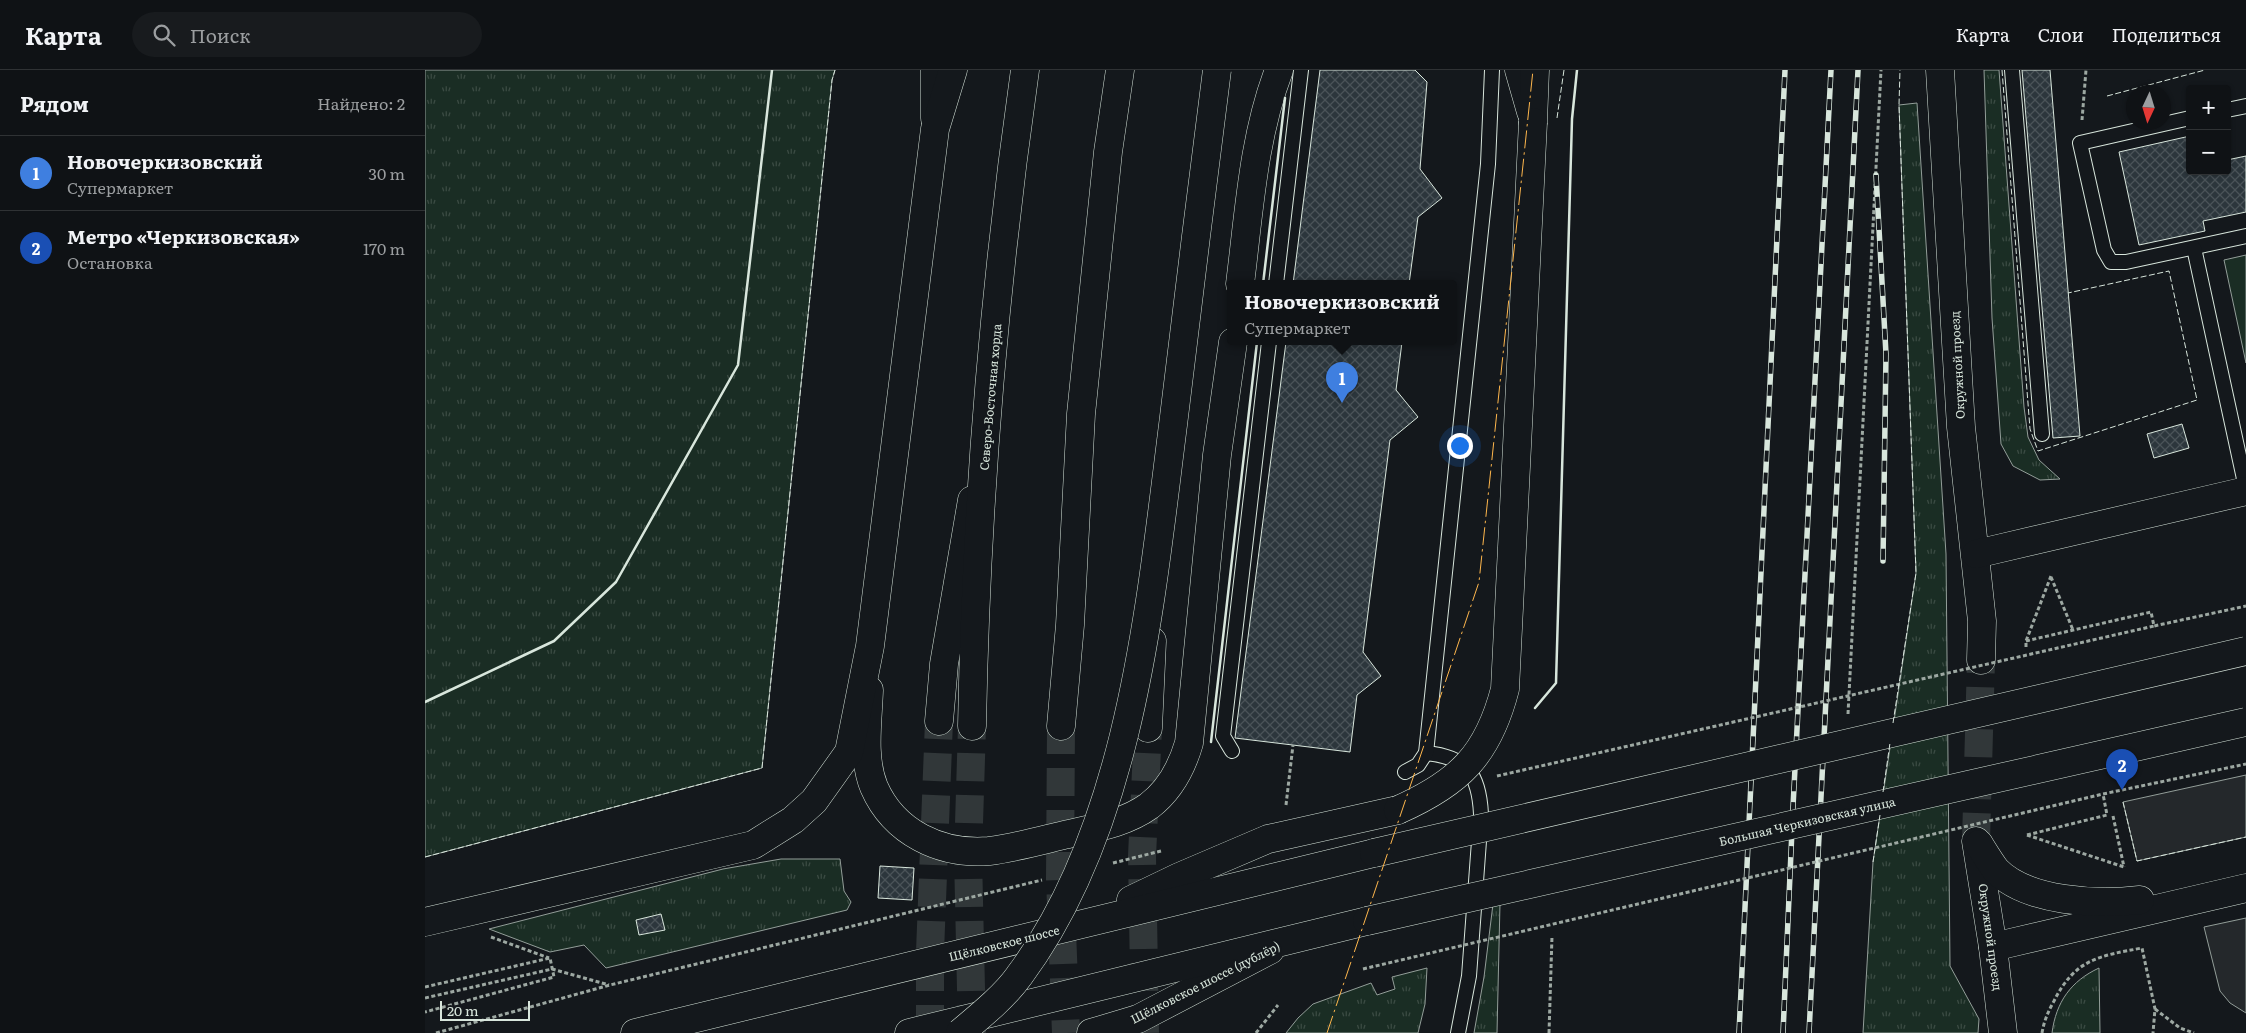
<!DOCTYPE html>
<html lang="ru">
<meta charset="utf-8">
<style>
body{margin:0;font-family:Literata,serif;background:#181b1e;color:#f1f3f6}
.controls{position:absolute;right:15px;top:15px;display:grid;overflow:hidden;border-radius:5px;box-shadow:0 1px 4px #0004}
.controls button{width:45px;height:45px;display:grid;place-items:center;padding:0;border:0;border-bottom:1px solid #2f3234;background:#0f1215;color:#f1f3f6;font:25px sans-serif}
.compass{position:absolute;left:1701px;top:15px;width:45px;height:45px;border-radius:50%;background:#0f1215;box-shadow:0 1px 4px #0004;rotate:184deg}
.scale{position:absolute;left:15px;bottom:12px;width:90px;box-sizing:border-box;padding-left:5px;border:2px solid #d8e6dc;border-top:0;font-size:14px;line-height:18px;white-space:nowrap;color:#d8e6dc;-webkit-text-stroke:4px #14181c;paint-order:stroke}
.you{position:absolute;left:1034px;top:375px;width:18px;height:18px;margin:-12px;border:4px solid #fff;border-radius:50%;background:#1a73e8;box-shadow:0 0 0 8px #1a73e833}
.badge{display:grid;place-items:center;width:32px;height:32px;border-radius:50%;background:#2563eb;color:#fff;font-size:16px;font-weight:700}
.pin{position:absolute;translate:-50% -41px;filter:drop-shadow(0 1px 2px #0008)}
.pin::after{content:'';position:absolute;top:26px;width:18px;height:15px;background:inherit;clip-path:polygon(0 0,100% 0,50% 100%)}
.popup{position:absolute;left:802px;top:210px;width:230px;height:65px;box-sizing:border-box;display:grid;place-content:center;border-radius:5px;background:#0f1215;filter:drop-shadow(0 1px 4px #0005);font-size:16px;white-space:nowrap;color:#9b9ea0}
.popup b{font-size:19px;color:#f1f3f6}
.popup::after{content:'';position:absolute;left:50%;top:100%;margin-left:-10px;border:10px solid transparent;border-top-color:#0f1215}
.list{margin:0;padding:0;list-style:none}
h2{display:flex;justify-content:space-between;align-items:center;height:65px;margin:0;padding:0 20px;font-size:21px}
h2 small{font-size:16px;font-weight:400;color:#9b9ea0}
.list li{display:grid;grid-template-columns:32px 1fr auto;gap:15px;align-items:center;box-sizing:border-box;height:75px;padding:0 20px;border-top:1px solid #2f3234}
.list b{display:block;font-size:19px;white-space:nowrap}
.list p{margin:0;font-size:16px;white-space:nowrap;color:#9b9ea0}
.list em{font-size:16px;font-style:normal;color:#9b9ea0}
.icon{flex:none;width:28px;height:28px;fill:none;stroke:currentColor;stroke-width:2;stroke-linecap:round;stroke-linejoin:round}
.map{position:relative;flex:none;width:1821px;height:963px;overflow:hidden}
header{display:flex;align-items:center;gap:30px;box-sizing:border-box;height:70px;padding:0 25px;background:#0f1215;border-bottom:1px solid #2f3234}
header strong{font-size:24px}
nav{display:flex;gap:28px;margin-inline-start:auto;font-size:18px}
.search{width:350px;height:45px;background:#181b1e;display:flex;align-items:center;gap:12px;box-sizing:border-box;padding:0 18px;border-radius:28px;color:#9b9ea0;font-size:19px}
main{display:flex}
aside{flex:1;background:#0f1215}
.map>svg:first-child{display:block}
</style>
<header>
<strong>Карта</strong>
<div class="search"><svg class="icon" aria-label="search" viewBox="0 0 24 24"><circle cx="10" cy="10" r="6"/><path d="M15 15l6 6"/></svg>Поиск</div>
<nav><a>Карта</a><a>Слои</a><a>Поделиться</a></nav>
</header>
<main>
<aside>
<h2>Рядом<small>Найдено: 2</small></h2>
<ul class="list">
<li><span class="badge" style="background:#3f7fe0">1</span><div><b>Новочеркизовский</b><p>Супермаркет</p></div><em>30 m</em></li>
<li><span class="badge" style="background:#1a4fb4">2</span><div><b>Метро «Черкизовская»</b><p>Остановка</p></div><em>170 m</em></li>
</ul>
</aside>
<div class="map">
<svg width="1821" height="963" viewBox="0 0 1821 963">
<defs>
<pattern id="grass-tufts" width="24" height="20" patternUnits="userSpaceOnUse" patternTransform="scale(1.25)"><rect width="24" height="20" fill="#1a2d24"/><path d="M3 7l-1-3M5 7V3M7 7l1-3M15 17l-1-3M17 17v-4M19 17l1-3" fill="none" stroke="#3b4b43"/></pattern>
<pattern id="building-cross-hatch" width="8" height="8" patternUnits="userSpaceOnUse" patternTransform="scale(1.25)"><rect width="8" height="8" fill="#2c363c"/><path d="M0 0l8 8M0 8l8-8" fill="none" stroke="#4a5358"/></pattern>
</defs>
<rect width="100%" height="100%" fill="#14181c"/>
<g fill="url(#grass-tufts)" stroke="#939e99">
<polygon points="0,0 410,0 407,10 337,698 0,787"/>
<polygon points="1559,0 1574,0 1599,337 1603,367 1614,390 1635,409 1615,410 1588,396 1576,374 1567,248"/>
<polygon points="1492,33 1521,484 1525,896 1554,949 1553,963 1438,963 1448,792 1491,503 1474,35"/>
<polygon points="356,789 415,789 419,821 426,832 422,840 181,898 159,875 125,882 64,859 298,799"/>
<polygon points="1075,833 1072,963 1049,963 1059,907 1068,834"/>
<polygon points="1002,898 1000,934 993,963 861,963 873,948 888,934 946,913 952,925 970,919 967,907"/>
<path d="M1674 898 1675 963H1627C1631 932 1646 911 1674 898Z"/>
</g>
<polygon fill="#1a2d24" stroke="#939e99" points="1821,185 1821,293 1799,190"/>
<g fill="#24282b" stroke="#939e99">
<polygon points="1821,705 1821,767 1712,791 1698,732"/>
<polygon points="1821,848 1821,943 1805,933 1795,921 1779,857"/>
</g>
<g fill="url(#building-cross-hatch)" stroke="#d8e6dc">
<polygon points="895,0 990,0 1002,12 995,99 1017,128 993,147 984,214 868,214"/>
<polygon points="1597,0 1625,0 1655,366 1628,368"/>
<polygon points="1765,66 1765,101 1802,101 1802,90 1821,86 1821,142 1778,151 1780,161 1714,175 1694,82"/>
<polygon points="861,272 977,272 971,320 993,347 965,370 938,582 956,606 932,625 925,682 810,668"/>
<polygon points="1757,354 1764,378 1729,388 1722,364"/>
<polygon points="455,796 489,798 487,830 453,828"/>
<polygon points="236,844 240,860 214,865 211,850"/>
</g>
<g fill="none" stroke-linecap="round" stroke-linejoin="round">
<g stroke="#313739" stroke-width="28" stroke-dasharray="28 14" stroke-linecap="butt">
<polyline points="1551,771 1556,590"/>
<polyline points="505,963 505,882 514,651"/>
</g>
<g stroke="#313739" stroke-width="28" stroke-dasharray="28 14" stroke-linecap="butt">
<polyline points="636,656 635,809 641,963"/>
<polyline points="547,963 543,786 547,656"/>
<polyline points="720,963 717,786 723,658"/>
</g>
<g stroke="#d8e6dc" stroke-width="16">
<g id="service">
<polyline points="1587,0 1617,364"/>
<polyline points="1802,40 1821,36"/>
<polyline points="1765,48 1655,73 1679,180 1686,192 1701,192 1821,166"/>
<polyline points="1769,178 1821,418"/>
<polyline points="851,214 876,0"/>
<polyline points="807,681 798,666 844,272"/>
<path d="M1001 683C1042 687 1054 704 1056 744L1044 906 1033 963"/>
<polyline points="980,702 993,695 1001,683 1063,94 1067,0"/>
</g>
</g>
<g stroke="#d8e6dc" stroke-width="29">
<g id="minor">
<polyline points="1094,0 1106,42"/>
<path d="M815 214C824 143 828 68 854 0"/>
<path d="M444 620C443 651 437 688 449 717 469 763 516 785 564 781 589 778 614 771 639 765 668 758 699 754 724 736 745 720 757 697 764 673L792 385 808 272"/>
<polyline points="1568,877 1578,963"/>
<polyline points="666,963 713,949 845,880"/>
</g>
</g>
<g stroke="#d8e6dc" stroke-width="29">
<g id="tertiary">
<polyline points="1515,0 1536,357 1557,551 1556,590"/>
<polyline points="510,48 510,0"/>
<polyline points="1551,484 1821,421"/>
<polyline points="514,651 519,594 547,430"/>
<polyline points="1551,771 1568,877 1821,818"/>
<path d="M1554 774C1559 782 1565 792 1571 800 1602 832 1673 835 1715 830"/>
</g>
</g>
<g stroke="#d8e6dc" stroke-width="29">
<g id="primary">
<polyline points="1108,52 1110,0"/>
<path d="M547 656C551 437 569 217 600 0"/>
<polyline points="636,656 645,555 656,344 683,82 695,0"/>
<polyline points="723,658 727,571"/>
<polyline points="706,830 754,807 843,769 973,740"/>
<polyline points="0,852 328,775 368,750 389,731 424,682 445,576 510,59 528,0"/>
<polyline points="210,963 949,783"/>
<polyline points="484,963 942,851"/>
</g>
</g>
<g stroke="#9da8a2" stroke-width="3" stroke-dasharray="4 2.5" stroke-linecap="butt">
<polyline points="1657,50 1661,0"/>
<polyline points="1626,507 1648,560"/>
<polyline points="1601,571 1726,542 1729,556 1821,536"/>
<polyline points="1601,577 1601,571 1626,506"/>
<polyline points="1423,644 1456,0"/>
<polyline points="861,735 868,675"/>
<polyline points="1688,746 1699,797"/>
<polyline points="1602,765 1682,745 1678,724"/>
<polyline points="1602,765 1699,797"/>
<polyline points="688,793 736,781"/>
<polyline points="66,867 124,888"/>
<polyline points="0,917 125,888 129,907 0,942"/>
<polyline points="0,928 127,899 184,915"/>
<polyline points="1730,939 1755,958 1769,963"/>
<polyline points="11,963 185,915 617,810"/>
<polyline points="831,963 853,935"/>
<polyline points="1124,963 1127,866"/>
<path d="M1617 963C1619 951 1623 942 1629 931 1650 889 1674 886 1717 878L1730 939 1728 963"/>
</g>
<use href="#service" stroke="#14181c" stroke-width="14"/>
<use href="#minor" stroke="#14181c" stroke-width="28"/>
<use href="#tertiary" stroke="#14181c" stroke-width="28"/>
<use href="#primary" stroke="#14181c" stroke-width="28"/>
<g stroke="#d8e6dc" stroke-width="5.5">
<g id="rail">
<polyline points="1451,105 1461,284 1458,491"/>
<polyline points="1314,963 1360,0"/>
<polyline points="1358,963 1368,737 1406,0"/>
<polyline points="1384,963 1433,0"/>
</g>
</g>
<use href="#rail" stroke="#14181c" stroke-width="4" stroke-dasharray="11" stroke-linecap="butt"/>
<g stroke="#d8e6dc" stroke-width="29" stroke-linecap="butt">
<g id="primary-bridge">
<path d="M973 740C1034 713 1063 685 1080 619L1108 52"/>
<polyline points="949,783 1821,581"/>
<polyline points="942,851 1821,652"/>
<path d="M535 963C554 947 580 926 594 906 706 756 725 536 748 355 762 237 777 118 792 0"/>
</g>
</g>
<g stroke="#9da8a2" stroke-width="3" stroke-dasharray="4 2.5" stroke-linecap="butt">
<polyline points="1072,706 1729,556"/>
<polyline points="938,899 1678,724 1821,694"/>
</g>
<use href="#primary-bridge" stroke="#14181c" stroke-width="28"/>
<g stroke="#d8e6dc" stroke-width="1" stroke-dasharray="6 2.5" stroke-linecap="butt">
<polyline points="1577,0 1605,359 1613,381 1772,330 1744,201 1643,223"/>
<polyline points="1682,26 1780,0"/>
<polyline points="1132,48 1139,0"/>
<polyline points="1468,653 1491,503 1474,35 1475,0"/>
<polyline points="1458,722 1465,673"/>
<polyline points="1698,732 1712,791 1821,767"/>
<polyline points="0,787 337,698 407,10 410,0"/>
<polyline points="1448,792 1455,745"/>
</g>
<g stroke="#d8e6dc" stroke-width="2.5">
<polyline points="838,214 860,28"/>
<polyline points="0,632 129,571 191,512 313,295 347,0"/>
<polyline points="1110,638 1131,613 1147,49 1152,0"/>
<polyline points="786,672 832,272"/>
</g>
<polyline stroke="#ffb74d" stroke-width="1" stroke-dasharray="18 4 2.5 4" stroke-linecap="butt" points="902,963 1054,512 1108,0"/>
</g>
<g text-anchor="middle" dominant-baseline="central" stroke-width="4" stroke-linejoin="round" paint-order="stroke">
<g font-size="12" fill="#d8e6dc" stroke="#14181c">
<text transform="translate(1532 295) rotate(-93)">Окружной проезд</text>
<text transform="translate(565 327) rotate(-85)">Северо-Восточная хорда</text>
<text transform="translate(1382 751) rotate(-13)">Большая Черкизовская улица</text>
<text transform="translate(1566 867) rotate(82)">Окружной проезд</text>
<text transform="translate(579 873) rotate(-14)">Щёлковское шоссе</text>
<text transform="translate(780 912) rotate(-27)">Щёлковское шоссе (дублёр)</text>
</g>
</g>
</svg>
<div class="controls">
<button>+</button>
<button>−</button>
</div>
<svg class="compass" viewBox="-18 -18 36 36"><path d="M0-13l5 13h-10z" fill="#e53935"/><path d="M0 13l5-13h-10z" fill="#9b9ea0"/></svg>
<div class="scale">20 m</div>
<div class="you"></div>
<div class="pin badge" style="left:917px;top:333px;background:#3f7fe0">1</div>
<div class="popup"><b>Новочеркизовский</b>Супермаркет</div>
<div class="pin badge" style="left:1697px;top:720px;background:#1a4fb4">2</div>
</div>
</main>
